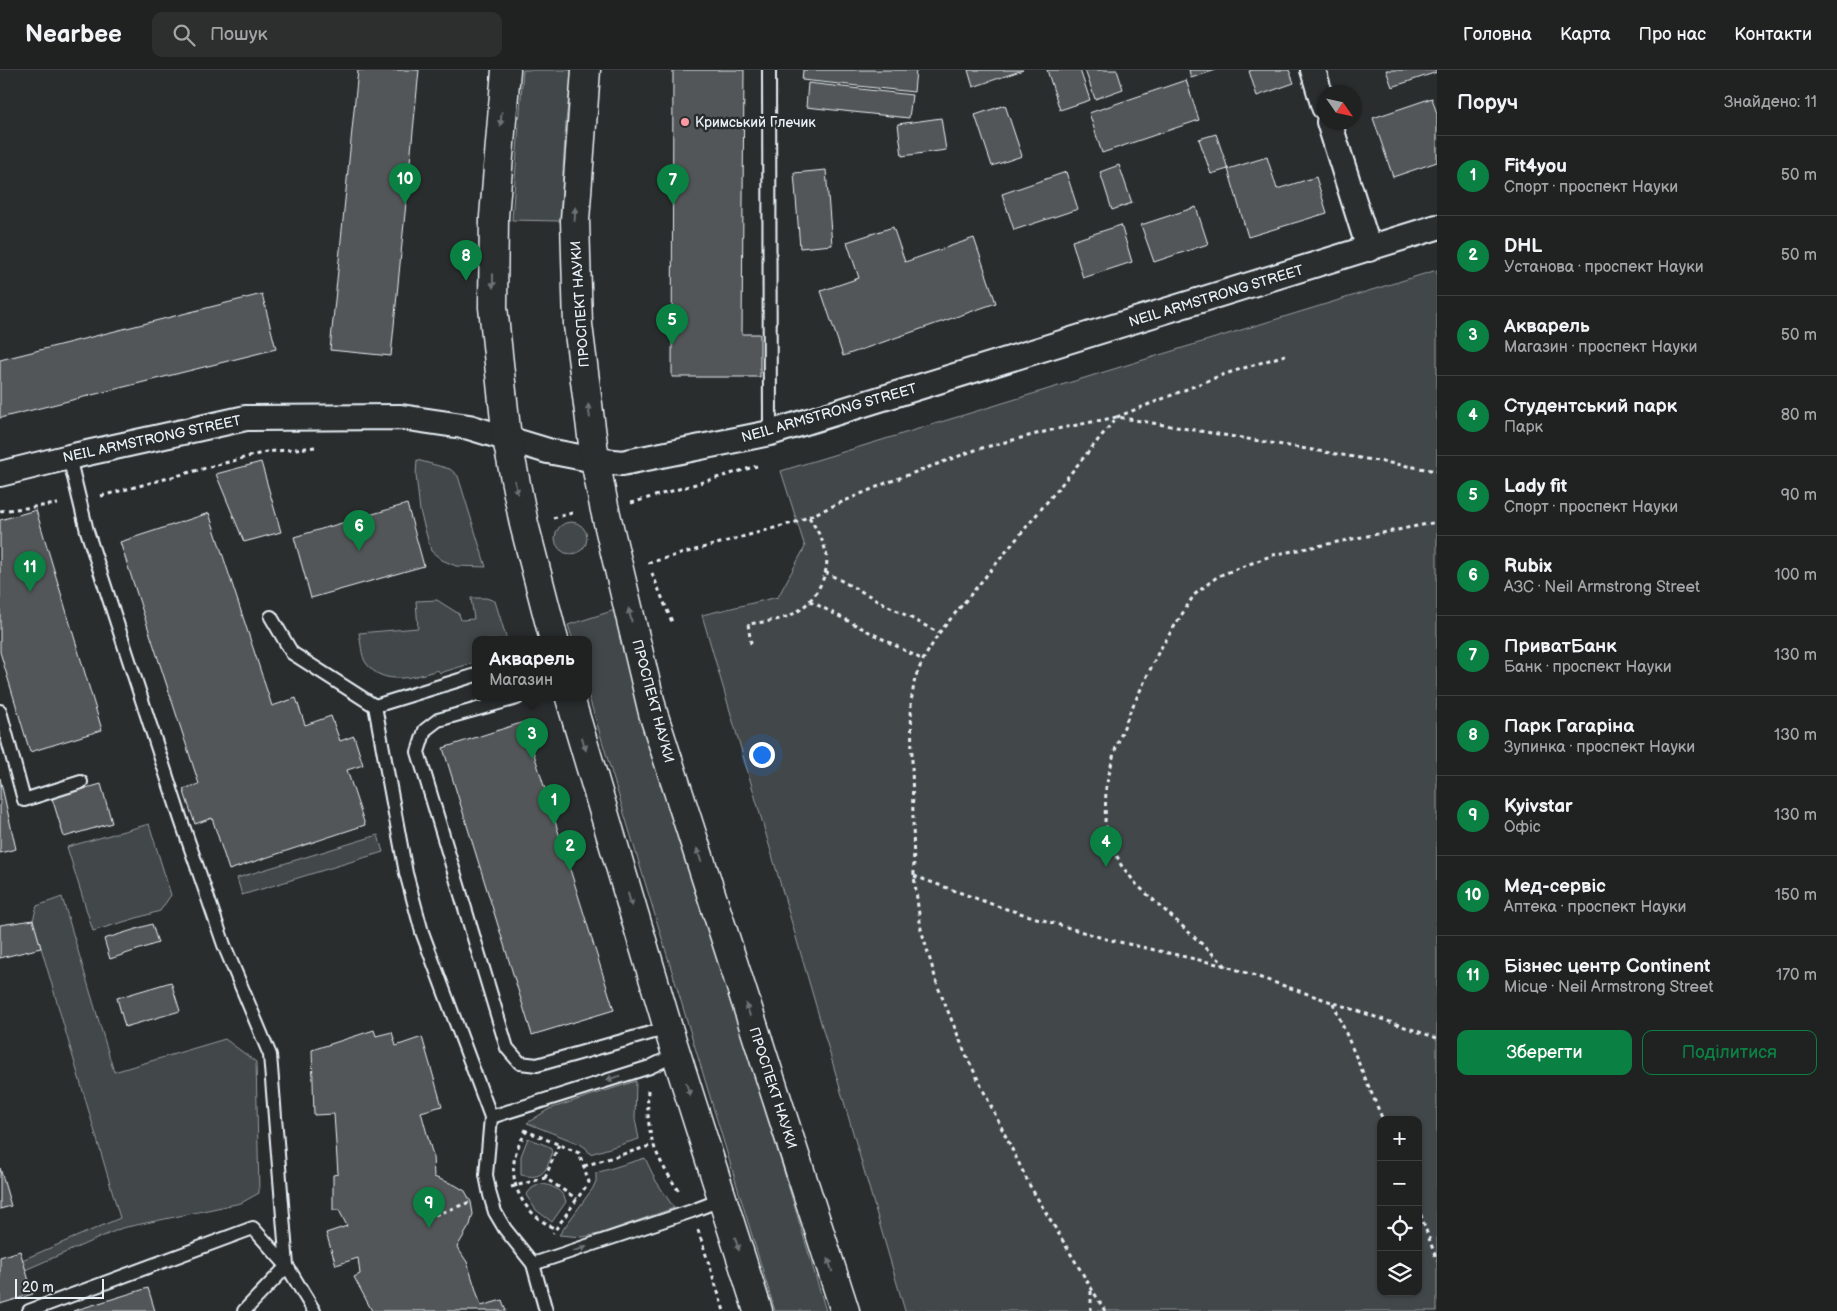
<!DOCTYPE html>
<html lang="uk">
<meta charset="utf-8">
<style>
body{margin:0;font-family:"Balsamiq Sans",sans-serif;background:#2d2f2f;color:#f1f3f6}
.controls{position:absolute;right:15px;bottom:15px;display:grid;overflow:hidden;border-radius:10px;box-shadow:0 1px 4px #0004}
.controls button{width:45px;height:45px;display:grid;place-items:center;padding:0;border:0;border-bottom:1px solid #3d3f40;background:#202222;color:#f1f3f6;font:25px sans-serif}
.compass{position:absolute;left:1317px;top:15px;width:45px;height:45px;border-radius:50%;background:#202222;box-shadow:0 1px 4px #0004;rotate:124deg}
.scale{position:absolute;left:15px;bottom:12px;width:89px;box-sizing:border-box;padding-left:5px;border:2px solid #e8f1f8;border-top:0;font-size:14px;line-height:18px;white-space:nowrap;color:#e8f1f8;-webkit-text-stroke:4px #2a2d2e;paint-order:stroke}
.you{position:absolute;left:761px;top:684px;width:18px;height:18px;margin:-12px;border:4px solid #fff;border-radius:50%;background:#1a73e8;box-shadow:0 0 0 8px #1a73e833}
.badge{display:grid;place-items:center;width:32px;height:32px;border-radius:50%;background:#0b8043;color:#fff;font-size:16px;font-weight:700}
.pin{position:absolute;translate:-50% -41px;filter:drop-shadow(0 1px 2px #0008)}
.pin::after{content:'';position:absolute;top:26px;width:18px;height:15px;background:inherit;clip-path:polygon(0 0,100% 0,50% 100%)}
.popup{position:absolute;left:472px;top:566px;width:120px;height:65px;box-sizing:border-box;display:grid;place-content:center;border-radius:10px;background:#202222;filter:drop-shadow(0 1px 4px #0005);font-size:16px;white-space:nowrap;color:#a2a4a5}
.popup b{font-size:19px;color:#f1f3f6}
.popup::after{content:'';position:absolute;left:50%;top:100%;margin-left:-10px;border:10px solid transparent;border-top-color:#202222}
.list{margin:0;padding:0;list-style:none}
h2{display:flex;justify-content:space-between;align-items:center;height:65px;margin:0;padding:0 20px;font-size:21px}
h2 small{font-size:16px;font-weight:400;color:#a2a4a5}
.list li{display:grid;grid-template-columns:32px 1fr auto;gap:15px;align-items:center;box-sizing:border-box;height:80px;padding:0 20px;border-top:1px solid #3d3f40}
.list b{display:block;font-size:19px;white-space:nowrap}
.list p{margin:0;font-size:16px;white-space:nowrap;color:#a2a4a5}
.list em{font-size:16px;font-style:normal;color:#a2a4a5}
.actions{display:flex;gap:10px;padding:15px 20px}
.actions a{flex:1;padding:11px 0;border:1px solid #0b8043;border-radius:10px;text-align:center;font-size:18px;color:#0b8043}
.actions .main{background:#0b8043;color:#fff}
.icon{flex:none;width:28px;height:28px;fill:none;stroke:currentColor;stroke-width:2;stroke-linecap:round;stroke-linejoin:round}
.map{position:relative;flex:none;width:1437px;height:1241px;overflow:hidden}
header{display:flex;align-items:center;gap:30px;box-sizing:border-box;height:70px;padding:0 25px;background:#202222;border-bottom:1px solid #3d3f40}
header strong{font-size:24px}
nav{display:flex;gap:28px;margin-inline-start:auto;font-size:18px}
.search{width:350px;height:45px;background:#2d2f2f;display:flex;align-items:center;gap:12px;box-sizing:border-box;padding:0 18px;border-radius:10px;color:#a2a4a5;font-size:19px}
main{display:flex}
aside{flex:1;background:#202222}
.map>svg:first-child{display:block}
</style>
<header>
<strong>Nearbee</strong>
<div class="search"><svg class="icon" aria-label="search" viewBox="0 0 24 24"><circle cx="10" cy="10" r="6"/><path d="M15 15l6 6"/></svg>Пошук</div>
<nav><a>Головна</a><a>Карта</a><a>Про нас</a><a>Контакти</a></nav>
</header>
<main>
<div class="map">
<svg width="1437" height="1241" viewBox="0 0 1437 1241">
<rect width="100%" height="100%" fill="#2a2d2e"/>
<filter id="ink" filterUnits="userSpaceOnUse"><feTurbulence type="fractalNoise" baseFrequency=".02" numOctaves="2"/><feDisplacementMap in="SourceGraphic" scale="10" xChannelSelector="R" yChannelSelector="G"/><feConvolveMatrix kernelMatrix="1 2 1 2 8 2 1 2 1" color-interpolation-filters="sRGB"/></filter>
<g filter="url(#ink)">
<g fill="#424648" stroke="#959ca0" fill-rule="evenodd">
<polygon points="523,0 572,0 566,51 560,151 512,150"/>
<path d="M1437 200V1241H905L702 545 778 527 805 477 781 401ZM1381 1050H1418V1222H1381Z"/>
<polygon points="417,390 450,399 458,406 486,497 456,496 442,490 431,481 420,441 416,405"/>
<circle cx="571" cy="468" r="16"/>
<path d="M471 528H486L495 531 507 570H476V592L440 603 438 600C415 607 383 617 366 593 361 586 361 571 359 563L418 558 416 531 437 530 459 544 461 550 474 549Z"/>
<polygon points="615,540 826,1241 775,1241 600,664 588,624 588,570 573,570 568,555"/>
<polygon points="149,754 171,825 160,841 93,861 67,777"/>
<polygon points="378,765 383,782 242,825 237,808"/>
<polygon points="62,827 114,1002 225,969 256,992 259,1123 241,1133 122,1158 25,1200 22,1190 120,1148 33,850 37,836"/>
<polygon points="636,1011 635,1049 639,1069 590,1084 586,1078 580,1074 527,1053 549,1039"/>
<path d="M528 1068 550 1077C553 1082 552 1086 549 1092 544 1107 535 1108 521 1105V1086Z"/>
<polygon points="645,1088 656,1111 674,1138 599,1164 582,1167 559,1165 593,1118 596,1111 596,1103"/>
<path d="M540 1114C551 1114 564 1121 566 1132L552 1152 536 1140 526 1125 532 1118Z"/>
</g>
<g fill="#535759" stroke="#e8f1f8">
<polygon points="358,0 419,0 391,286 330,280"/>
<polygon points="673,0 744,0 742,264 760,264 760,307 672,307"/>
<polygon points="803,0 916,0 914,22 802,10"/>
<polygon points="968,0 1023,0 973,17"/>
<polygon points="1047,0 1080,0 1090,30 1060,40"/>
<polygon points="1085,0 1117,0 1123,19 1095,29"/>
<polygon points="1189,0 1216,0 1191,8"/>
<polygon points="1253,0 1289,0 1294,13 1257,26 1249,1"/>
<polygon points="1386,0 1437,0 1437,2 1392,17"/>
<polygon points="1186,10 1199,50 1102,83 1089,43"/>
<polygon points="808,13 912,25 909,48 806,37"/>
<polygon points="1432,28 1437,44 1437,92 1393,107 1373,48"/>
<polygon points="1005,35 1022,86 992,96 975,45"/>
<polygon points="941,48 946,80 902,86 898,54"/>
<polygon points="1216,64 1228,99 1211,104 1199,69"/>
<polygon points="1267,87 1277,119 1316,107 1327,143 1248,167 1228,99"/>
<polygon points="1119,95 1132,133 1112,140 1100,102"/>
<polygon points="826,100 832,175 800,178 794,103"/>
<polygon points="1066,102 1078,139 1014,160 1002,124"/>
<polygon points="1196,137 1208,174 1154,192 1141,155"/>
<polygon points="1121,155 1132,192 1083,208 1072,171"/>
<polygon points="893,157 905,192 974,168 996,233 843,286 821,221 859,208 847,172"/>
<polygon points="262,224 276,279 0,348 0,290"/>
<polygon points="261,392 281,462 244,472 216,404"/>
<polygon points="407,434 424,496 311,528 294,467"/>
<polygon points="36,440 102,660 30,682 0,582 0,450"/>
<polygon points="209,443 272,636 296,628 305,655 331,646 340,671 354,666 363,695 347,700 365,755 229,800 212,748 195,754 183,719 199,714 120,472"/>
<polygon points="524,652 614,940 532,965 443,678"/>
<polygon points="0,708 16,779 0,783"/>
<polygon points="101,714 112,753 64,767 52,728"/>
<polygon points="33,850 41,878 0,888 0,855"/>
<polygon points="152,854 158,873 110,889 104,869"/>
<polygon points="171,912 180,941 125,957 117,928"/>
<polygon points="374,960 376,966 392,962 396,976 422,967 442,1036 421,1042 433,1086 434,1107 455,1115 465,1121 471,1132 473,1144 470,1155 457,1177 467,1192 481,1236 502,1230 506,1241 372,1241 354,1207 360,1204 358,1188 336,1195 326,1163 347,1156 339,1140 333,1140 333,1105 338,1104 334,1044 314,1045 312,980"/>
<polygon points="0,1098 11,1136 0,1139"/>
<polygon points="20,1181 33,1224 0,1234 0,1187"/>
<polygon points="148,1218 155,1241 73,1241"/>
</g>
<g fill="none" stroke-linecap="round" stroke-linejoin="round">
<g stroke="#e8f1f8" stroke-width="16">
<g id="service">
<polyline points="769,0 770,363"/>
<polyline points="69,387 87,461 181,750 224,875 270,985 287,1196 314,1241"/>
<polyline points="271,547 292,583 375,636 406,803 422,862 491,1047 486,1105 490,1125 495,1142 505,1159 533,1194 546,1241"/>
<polyline points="517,628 438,650 425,660 418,682 507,978 520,993 537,995 668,958"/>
<polyline points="375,636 476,605"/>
<polyline points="0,641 24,730 81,712"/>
<polyline points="491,1047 650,997 677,984"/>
<polyline points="533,1194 692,1141 723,1129"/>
<polyline points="29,1241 253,1158 287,1196 244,1241"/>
</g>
</g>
<g stroke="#e8f1f8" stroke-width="28">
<g id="minor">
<polyline points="1313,0 1324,37"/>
<polyline points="1329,52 1369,179"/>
<polyline points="0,404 69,387 246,348 401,347 469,357 548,381 595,390 622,393 770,363 1437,157"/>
</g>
</g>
<g stroke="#e8f1f8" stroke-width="31">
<g id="primary">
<polyline points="506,0 494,147 493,237 507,369 524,454 554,570"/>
<polyline points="586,0 575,150 578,255 595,390 604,436 653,643 845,1241"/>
<polyline points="570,628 668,958 758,1241"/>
</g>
</g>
<g stroke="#e8f1f8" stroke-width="3" stroke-dasharray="4 4" stroke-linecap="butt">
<polyline points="101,426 266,382 316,377"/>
<polyline points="631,433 757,396"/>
<polyline points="0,441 58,434"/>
<polyline points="553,448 576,442"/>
<polyline points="648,493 796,452 886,413 978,379 1052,360 1117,347 1437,401"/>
<polyline points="825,502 939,563"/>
<polyline points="652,503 672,552"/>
<polyline points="810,531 923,590"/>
<path d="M751 574 748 554C763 552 779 551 793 544 813 534 831 505 826 482 823 470 816 458 809 447"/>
<polyline points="914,806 1000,837 1106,869 1226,896 1437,968"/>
<polyline points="1226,896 1137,815 1121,795 1112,775 1105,753 1106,717 1114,683 1129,644 1159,581 1194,525 1218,506 1273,485 1437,452"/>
<polyline points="1333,933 1383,1050"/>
<path d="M648 1020C646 1067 654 1084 680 1123"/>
<polyline points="524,1060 579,1083 589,1112 553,1163"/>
<path d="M527 1060C522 1069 517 1077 515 1086 508 1118 527 1146 556 1159"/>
<polyline points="584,1096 653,1075"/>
<polyline points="545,1108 559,1074"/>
<polyline points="511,1117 545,1108 577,1129"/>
<polyline points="1418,1137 1437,1191"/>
<polyline points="435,1145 470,1132"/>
<polyline points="698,1160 724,1241"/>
<polyline points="1091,1241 1091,1220"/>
<polyline points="1105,1241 1030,1116 966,985 938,917 921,859 914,806 911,632 915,608 923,590 939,563 1117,347 1222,305 1285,285"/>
</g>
<use href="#service" stroke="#2a2d2e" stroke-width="12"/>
<use href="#minor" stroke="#2a2d2e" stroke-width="24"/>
<use href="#primary" stroke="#2a2d2e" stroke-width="28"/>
</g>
<defs><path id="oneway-solid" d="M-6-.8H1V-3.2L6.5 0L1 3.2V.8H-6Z" transform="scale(1.25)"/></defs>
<g fill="#6c7275">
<use href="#oneway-solid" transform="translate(501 49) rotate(95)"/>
<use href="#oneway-solid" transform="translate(575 144) rotate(-87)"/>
<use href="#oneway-solid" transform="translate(493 211) rotate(90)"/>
<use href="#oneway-solid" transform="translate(589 341) rotate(-97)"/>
<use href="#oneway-solid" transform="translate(516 417) rotate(79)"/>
<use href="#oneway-solid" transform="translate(630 545) rotate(-103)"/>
<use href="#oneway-solid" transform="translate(584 674) rotate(73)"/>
<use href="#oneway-solid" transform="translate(699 785) rotate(-108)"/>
<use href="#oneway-solid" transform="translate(630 830) rotate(73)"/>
<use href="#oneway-solid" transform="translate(748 940) rotate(-108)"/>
<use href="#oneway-solid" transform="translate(613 1008) rotate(162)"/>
<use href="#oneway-solid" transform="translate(688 1019) rotate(72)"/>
<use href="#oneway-solid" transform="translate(737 1174) rotate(73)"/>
<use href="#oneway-solid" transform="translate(580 1179) rotate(-18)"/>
<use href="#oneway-solid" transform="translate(830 1195) rotate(-108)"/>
</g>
</g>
<circle fill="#ff9aa2" stroke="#2a2d2e" stroke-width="2" cx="685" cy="52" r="5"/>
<g text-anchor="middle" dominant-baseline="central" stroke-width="5" stroke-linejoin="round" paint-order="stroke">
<g font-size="14" fill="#e8f1f8" stroke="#2a2d2e" text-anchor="start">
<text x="695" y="52">Кримський Глечик</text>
</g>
<g font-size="14" fill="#e8f1f8" stroke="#2a2d2e">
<text transform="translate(1216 226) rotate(-17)">NEIL ARMSTRONG STREET</text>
<text transform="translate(580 234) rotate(-94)">ПРОСПЕКТ НАУКИ</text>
<text transform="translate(829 343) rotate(-16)">NEIL ARMSTRONG STREET</text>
<text transform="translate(152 369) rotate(-12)">NEIL ARMSTRONG STREET</text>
<text transform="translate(653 631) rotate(75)">ПРОСПЕКТ НАУКИ</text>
<text transform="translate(773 1018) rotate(72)">ПРОСПЕКТ НАУКИ</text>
</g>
</g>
</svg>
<div class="controls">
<button>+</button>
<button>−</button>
<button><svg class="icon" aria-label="locate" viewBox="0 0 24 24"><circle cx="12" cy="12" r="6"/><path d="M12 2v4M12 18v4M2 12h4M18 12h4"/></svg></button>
<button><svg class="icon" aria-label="layers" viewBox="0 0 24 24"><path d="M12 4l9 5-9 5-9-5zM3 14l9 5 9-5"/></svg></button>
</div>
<svg class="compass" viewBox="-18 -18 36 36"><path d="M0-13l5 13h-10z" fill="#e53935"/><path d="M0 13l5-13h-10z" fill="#a2a4a5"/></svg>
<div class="scale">20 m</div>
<div class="you"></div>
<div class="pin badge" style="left:554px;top:755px">1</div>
<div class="pin badge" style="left:570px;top:801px">2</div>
<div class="pin badge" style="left:532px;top:689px">3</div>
<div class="popup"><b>Акварель</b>Магазин</div>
<div class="pin badge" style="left:1106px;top:797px">4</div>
<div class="pin badge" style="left:672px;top:275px">5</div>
<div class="pin badge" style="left:359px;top:481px">6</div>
<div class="pin badge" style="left:673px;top:135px">7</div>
<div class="pin badge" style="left:466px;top:211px">8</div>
<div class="pin badge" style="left:429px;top:1158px">9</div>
<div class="pin badge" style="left:405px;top:134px">10</div>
<div class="pin badge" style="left:30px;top:522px">11</div>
</div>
<aside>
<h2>Поруч<small>Знайдено: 11</small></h2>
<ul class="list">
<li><span class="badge">1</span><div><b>Fit4you</b><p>Спорт · проспект Науки</p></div><em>50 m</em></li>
<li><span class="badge">2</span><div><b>DHL</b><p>Установа · проспект Науки</p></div><em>50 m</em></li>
<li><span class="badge">3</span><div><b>Акварель</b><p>Магазин · проспект Науки</p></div><em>50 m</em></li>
<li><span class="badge">4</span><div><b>Студентський парк</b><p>Парк</p></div><em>80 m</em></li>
<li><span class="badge">5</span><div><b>Lady fit</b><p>Спорт · проспект Науки</p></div><em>90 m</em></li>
<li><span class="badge">6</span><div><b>Rubix</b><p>АЗС · Neil Armstrong Street</p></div><em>100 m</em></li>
<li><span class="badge">7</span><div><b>ПриватБанк</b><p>Банк · проспект Науки</p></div><em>130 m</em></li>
<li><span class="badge">8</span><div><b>Парк Гагаріна</b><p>Зупинка · проспект Науки</p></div><em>130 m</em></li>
<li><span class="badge">9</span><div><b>Kyivstar</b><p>Офіс</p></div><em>130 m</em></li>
<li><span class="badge">10</span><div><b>Мед-сервіс</b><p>Аптека · проспект Науки</p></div><em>150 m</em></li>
<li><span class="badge">11</span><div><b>Бізнес центр Continent</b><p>Місце · Neil Armstrong Street</p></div><em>170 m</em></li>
</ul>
<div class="actions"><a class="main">Зберегти</a><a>Поділитися</a></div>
</aside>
</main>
